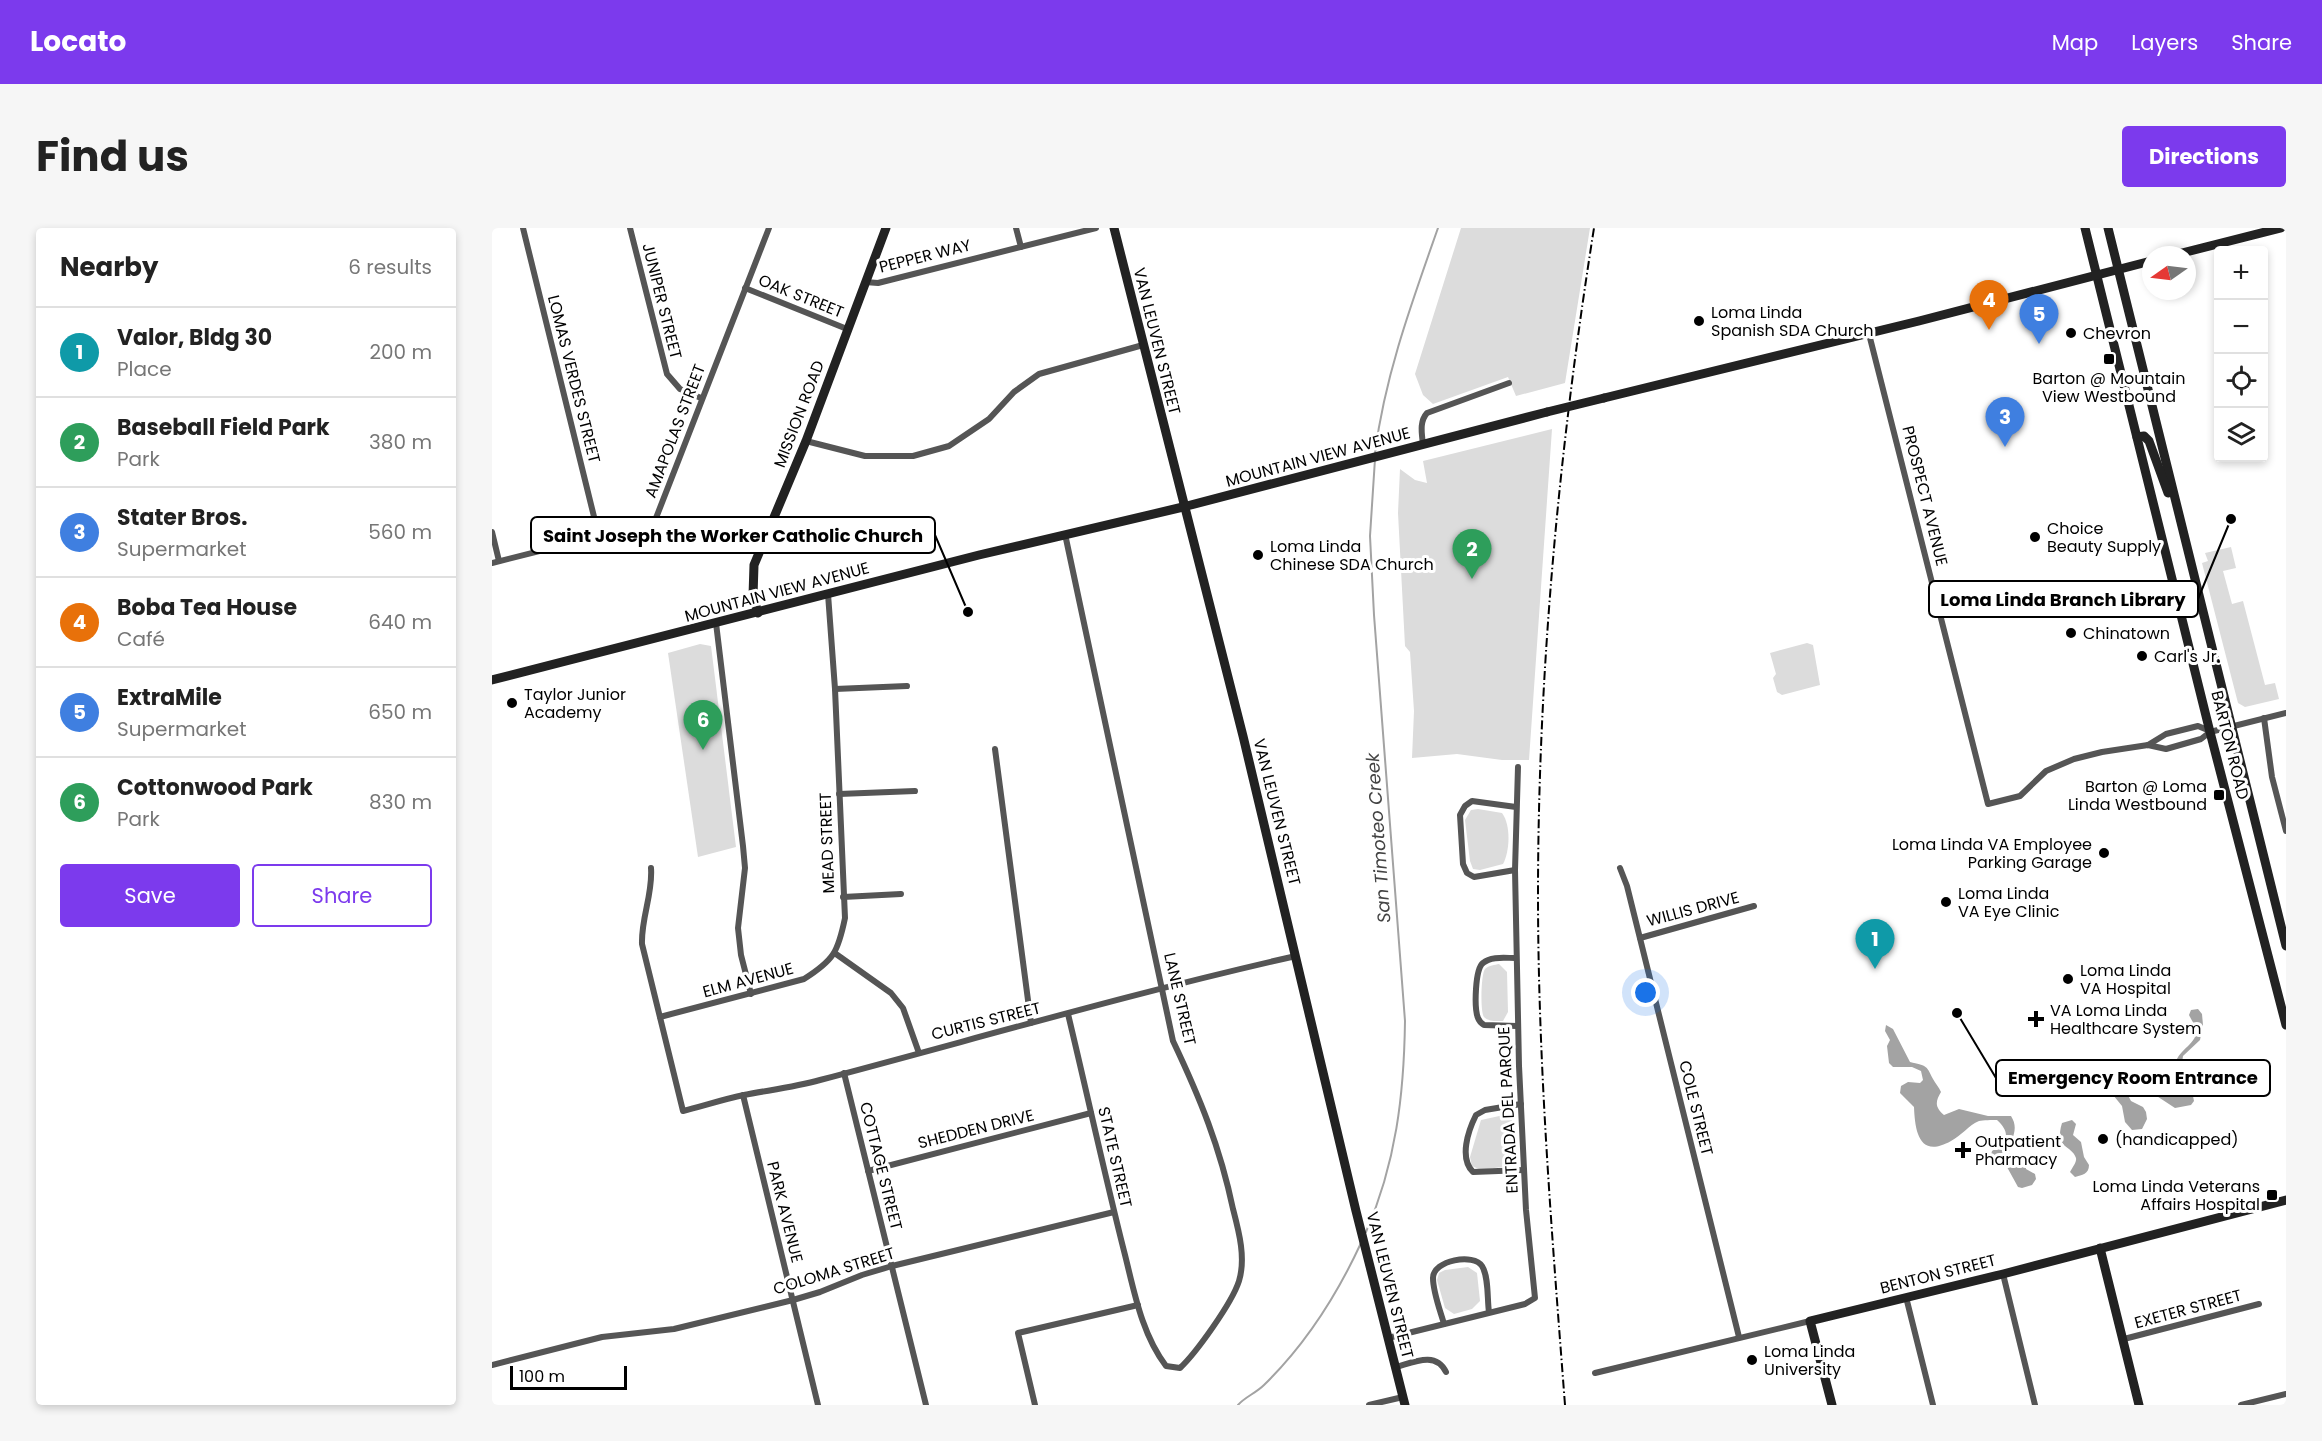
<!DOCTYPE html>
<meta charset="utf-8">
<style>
body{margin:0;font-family:Poppins,sans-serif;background:#f6f6f6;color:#222}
.controls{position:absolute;right:18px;top:18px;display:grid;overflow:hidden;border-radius:6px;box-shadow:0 3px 9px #0003}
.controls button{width:54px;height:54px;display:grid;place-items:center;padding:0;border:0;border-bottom:2px solid #e0e0e0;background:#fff;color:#222;font:30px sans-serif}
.compass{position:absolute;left:1650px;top:18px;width:54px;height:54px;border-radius:50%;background:#fff;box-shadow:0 3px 9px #0003;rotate:256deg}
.scale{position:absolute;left:18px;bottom:15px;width:117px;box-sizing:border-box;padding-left:6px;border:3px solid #000;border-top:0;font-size:16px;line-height:21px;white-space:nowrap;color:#000;-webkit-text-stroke:4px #fff;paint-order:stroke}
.you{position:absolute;left:1154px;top:765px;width:21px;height:21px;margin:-15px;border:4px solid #fff;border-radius:50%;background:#1a73e8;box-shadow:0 0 0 9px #1a73e833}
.badge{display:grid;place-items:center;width:39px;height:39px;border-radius:50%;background:#7c3aed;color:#fff;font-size:20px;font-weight:700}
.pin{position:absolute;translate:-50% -50px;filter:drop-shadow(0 2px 3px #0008)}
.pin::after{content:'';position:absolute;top:32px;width:21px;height:18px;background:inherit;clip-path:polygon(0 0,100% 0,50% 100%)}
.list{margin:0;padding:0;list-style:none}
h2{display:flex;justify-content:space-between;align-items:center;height:78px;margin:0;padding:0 24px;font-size:26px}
h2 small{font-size:20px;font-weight:400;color:#767676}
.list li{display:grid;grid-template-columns:39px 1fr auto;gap:18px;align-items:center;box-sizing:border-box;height:90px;padding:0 24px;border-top:2px solid #e0e0e0}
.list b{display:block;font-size:22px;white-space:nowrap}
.list p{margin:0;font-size:20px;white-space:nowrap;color:#767676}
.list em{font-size:20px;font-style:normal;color:#767676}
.actions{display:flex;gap:12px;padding:18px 24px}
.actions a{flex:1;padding:14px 0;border:2px solid #7c3aed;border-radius:6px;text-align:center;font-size:21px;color:#7c3aed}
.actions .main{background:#7c3aed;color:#fff}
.icon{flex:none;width:33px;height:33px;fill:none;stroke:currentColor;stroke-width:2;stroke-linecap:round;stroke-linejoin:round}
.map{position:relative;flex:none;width:1794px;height:1177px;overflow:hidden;border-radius:6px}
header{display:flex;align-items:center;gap:36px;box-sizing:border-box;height:84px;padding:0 30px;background:#7c3aed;color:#fff}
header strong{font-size:28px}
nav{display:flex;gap:33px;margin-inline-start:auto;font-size:21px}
.intro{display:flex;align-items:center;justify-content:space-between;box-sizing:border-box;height:144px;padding:0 36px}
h1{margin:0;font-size:42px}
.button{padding:15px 27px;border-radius:6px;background:#7c3aed;color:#fff;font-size:21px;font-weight:700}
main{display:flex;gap:36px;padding:0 36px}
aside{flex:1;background:#fff;border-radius:6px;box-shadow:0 3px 9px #0003}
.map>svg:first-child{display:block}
</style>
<header>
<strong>Locato</strong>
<nav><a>Map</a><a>Layers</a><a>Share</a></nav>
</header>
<div class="intro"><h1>Find us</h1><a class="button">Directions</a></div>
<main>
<aside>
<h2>Nearby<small>6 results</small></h2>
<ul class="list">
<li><span class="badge" style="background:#0f9aa8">1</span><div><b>Valor, Bldg 30</b><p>Place</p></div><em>200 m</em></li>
<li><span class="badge" style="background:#2e9e5b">2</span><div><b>Baseball Field Park</b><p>Park</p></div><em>380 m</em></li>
<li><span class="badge" style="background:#3f7fe0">3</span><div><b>Stater Bros.</b><p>Supermarket</p></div><em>560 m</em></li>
<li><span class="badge" style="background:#e8710a">4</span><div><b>Boba Tea House</b><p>Café</p></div><em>640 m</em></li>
<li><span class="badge" style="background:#3f7fe0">5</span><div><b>ExtraMile</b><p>Supermarket</p></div><em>650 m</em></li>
<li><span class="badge" style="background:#2e9e5b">6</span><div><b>Cottonwood Park</b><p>Park</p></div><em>830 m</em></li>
</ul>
<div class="actions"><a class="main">Save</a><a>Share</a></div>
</aside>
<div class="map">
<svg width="1794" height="1177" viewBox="0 0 1794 1177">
<rect width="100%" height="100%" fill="#fff"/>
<g fill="#dcdcdc">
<polygon points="969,0 1098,0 1073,155 1024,168 1016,149 941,176 931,167 923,146"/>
<polygon points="1060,201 1037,532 1010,532 965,526 920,530 922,483 918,424 913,418 906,285 908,241 923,252 935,255 931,233"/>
<polygon points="1739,319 1744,340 1731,343 1740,376 1751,373 1773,457 1783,455 1787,471 1753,479 1746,475 1710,335 1716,333 1713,325"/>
<polygon points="1315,415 1321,417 1328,457 1290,467 1285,464 1281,450 1284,446 1278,425"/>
<polygon points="208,416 219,418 244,619 206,629 176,425"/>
<path d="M986 581 1010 585C1019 597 1018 623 1011 636L988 642 981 641 978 633 973 592 979 582Z"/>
<path d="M1007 736 1015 744 1016 784 1011 793C1005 793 997 794 992 789 988 784 989 746 993 741 997 737 1003 737 1007 736Z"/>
<polygon points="1012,887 1020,892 1022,930 1016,938 989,942 980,938 978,929 989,892"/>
<polygon points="976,1039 985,1045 988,1073 980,1081 962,1086 953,1080 945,1052 947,1045 953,1042"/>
</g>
<g fill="#a3a3a3">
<path d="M1706 781 1710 786 1711 797 1708 812 1691 828 1690 835 1692 842 1697 849 1702 873 1699 877 1683 880 1651 859 1646 862 1637 860 1633 852 1645 856C1659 849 1664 853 1677 861L1684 859 1688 851C1671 824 1708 820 1704 800 1702 796 1699 791 1697 787L1699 782Z"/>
<path d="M1394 797 1401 801 1418 834C1434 838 1434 836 1441 851 1443 855 1447 859 1449 864 1443 874 1443 879 1452 887L1467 881 1496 888H1519C1528 902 1518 911 1517 925L1521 929 1528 926 1533 928 1534 941 1543 946 1544 951 1540 957 1530 960 1526 959 1515 939 1503 932 1499 927 1500 923C1516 914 1519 905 1505 892 1500 892 1491 892 1487 893 1477 897 1469 908 1459 913 1427 931 1423 903 1422 879L1408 865 1409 858 1416 854 1428 855 1431 852 1429 843 1420 839H1401L1397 835 1395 818 1398 812 1393 803Z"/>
<polygon points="1621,854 1630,856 1639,873 1651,879 1654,884 1655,891 1650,901 1640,902 1633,894 1630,878 1617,862"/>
<path d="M1580 892 1584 896 1581 907 1589 914 1592 929 1597 937C1597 946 1590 947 1583 949L1578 944C1580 940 1585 934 1584 930 1580 917 1562 921 1570 895Z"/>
</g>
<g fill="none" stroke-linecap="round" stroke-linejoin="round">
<g stroke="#a3a3a3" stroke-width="2">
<path d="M883 225C893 147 920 74 946 0"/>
<path d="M874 1004C904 935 912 867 913 793L882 387 878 308 883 231"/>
<path d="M746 1177C753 1169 764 1165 772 1157 813 1117 845 1067 869 1015"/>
</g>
<g stroke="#555" stroke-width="6">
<polyline points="31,0 107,309"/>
<polyline points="138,0 175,146 188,161 209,170"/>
<polyline points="524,0 529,19"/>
<polyline points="373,54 386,55 604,0"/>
<polyline points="253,60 355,101"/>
<polyline points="1377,106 1496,576 1528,568 1554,543 1582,531 1610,524 1656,517 1674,521 1709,511 1718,504 1794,485"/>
<polyline points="314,213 373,228 421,228 457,218 497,191 522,164 547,146 651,117"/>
<path d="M931 217C930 206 927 194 935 185L1017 155"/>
<polyline points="0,304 7,333"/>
<path d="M573 306 681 813C708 870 728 919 741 981 747 1004 754 1030 747 1053 740 1075 704 1125 688 1140L674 1138C649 1105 642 1062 632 1023 612 944 595 865 576 786"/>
<polyline points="0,335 151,297 164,290 277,0"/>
<polyline points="224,395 251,618 253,640 246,700 249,727 259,766"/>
<polyline points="343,461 415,458"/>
<polyline points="1772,490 1780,549 1794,603"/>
<polyline points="1656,517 1674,506 1706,498 1718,503"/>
<polyline points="503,521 539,795"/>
<polyline points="347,566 423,563"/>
<path d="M159 640C161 666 149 690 150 716L191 883C211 878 232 871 252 867 278 862 303 859 328 852 487 810 644 764 804 728"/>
<polyline points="1128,640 1135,658 1247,1109"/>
<polyline points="1023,642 982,649 975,645 971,636 968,587 973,578 980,573 1024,579"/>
<polyline points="351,669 409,666"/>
<polyline points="1148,710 1262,678"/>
<polyline points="344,726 399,765 411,780 427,825"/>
<path d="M1023 730C1013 730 999 728 991 735 983 741 982 780 986 790 987 793 989 795 992 797L1025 798"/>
<path d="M168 789 312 751C342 732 346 724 353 690L343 461 336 366"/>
<polyline points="352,845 434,1177"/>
<polyline points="251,867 326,1177"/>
<path d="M1029 876 993 882 984 887C976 903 967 930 981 944L1032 942"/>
<polyline points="376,943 599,885"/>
<polyline points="1511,1046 1543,1177"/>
<polyline points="1414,1069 1441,1177"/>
<path d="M952 1096C948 1082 941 1064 941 1050 941 1032 982 1025 990 1038 997 1049 995 1071 997 1084"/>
<polyline points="896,1110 1033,1076 1043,1070 1034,982 1027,838 1023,642 1026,539"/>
<polyline points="1632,1111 1767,1076"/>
<polyline points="0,1137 110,1109 182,1101 301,1072 328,1064 370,1047 400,1038 622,984"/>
<path d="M904 1139C922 1134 944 1123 954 1144"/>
<polyline points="1103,1145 1318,1093"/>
<polyline points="543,1177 526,1105 646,1077"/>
<polyline points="877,1177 911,1169"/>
<polyline points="1749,1177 1794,1166"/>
</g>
<g stroke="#222" stroke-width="9">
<polyline points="622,0 751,508 864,983 913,1177"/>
<polyline points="1593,0 1718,504 1794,797"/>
<polyline points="1616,0 1794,718"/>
<polyline points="1682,27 1789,0"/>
<polyline points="1112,170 1427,93 1659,33"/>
<polyline points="1645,209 1652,208 1657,213 1676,265"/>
<polyline points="266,385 261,368 262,337 314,213 394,0"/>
<polyline points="0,452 487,327 691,279 1055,184"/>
<polyline points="1608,1020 1647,1177"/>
<polyline points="1340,1177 1318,1093 1511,1046 1794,972"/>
</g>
<path stroke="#000" stroke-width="2" stroke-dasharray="9 3 1.5 3" stroke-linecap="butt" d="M1073 1177C1060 1007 1046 838 1046 667 1046 444 1067 221 1102 0"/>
<polyline stroke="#222" stroke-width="9" points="1055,184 1112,170"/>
</g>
<g fill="#000" stroke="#fff" stroke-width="2">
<circle cx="1207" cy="93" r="6"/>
<circle cx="1579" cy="105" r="6"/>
<rect x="1611" y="125" width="12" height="12" rx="3"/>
<circle cx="1543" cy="309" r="6"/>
<circle cx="766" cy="327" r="6"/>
<circle cx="1579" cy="405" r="6"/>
<circle cx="1650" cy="428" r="6"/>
<circle cx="20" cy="475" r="6"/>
<rect x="1721" y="561" width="12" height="12" rx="3"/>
<circle cx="1612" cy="625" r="6"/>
<circle cx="1454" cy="674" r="6"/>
<circle cx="1576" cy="751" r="6"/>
<path d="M1541 782h6v6h6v6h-6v6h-6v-6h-6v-6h6z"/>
<circle cx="1611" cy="911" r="6"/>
<path d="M1468 913h6v6h6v6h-6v6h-6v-6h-6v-6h6z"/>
<rect x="1774" y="961" width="12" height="12" rx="3"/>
<circle cx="1260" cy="1132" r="6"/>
</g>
<g text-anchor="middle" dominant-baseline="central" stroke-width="6" stroke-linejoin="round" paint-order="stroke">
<g font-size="16" fill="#000" stroke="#fff">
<text transform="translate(433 28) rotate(-14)">PEPPER WAY</text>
<text transform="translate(309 68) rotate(22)">OAK STREET</text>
<text transform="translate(170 73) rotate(76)">JUNIPER STREET</text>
<text transform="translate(665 113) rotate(76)">VAN LEUVEN STREET</text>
<text transform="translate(82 151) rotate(76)">LOMAS VERDES STREET</text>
<text transform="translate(307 186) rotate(-69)">MISSION ROAD</text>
<text transform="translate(183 203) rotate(-69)">AMAPOLAS STREET</text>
<text transform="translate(826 229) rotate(-15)">MOUNTAIN VIEW AVENUE</text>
<text transform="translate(1433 268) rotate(76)">PROSPECT AVENUE</text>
<text transform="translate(285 364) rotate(-15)">MOUNTAIN VIEW AVENUE</text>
<text transform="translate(1738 517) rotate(76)">BARTON ROAD</text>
<text transform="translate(785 584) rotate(76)">VAN LEUVEN STREET</text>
<text transform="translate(335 615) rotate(-92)">MEAD STREET</text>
<text transform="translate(1201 681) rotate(-15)">WILLIS DRIVE</text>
<text transform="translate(256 752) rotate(-15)">ELM AVENUE</text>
<text transform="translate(688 771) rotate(77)">LANE STREET</text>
<text transform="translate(494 793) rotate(-14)">CURTIS STREET</text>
<text transform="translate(1204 880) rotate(76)">COLE STREET</text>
<text transform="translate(1016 882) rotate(-93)">ENTRADA DEL PARQUE</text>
<text transform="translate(484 901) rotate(-14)">SHEDDEN DRIVE</text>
<text transform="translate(623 929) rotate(77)">STATE STREET</text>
<text transform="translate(389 938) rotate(76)">COTTAGE STREET</text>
<text transform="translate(293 984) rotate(76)">PARK AVENUE</text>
<text transform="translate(342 1043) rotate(-17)">COLOMA STREET</text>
<text transform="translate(1446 1046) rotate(-14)">BENTON STREET</text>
<text transform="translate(898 1057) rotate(76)">VAN LEUVEN STREET</text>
<text transform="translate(1696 1081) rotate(-15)">EXETER STREET</text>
</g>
<g font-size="16" fill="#000" stroke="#fff" text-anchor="start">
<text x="1219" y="84">Loma Linda<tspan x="1219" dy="18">Spanish SDA Church</tspan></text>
<text x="1591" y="105">Chevron</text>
<text x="1617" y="150" text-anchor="middle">Barton @ Mountain<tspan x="1617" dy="18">View Westbound</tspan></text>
<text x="1555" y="300">Choice<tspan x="1555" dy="18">Beauty Supply</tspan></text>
<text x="778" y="318">Loma Linda<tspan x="778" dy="18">Chinese SDA Church</tspan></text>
<text x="1591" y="405">Chinatown</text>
<text x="1662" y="428">Carl's Jr.</text>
<text x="32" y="466">Taylor Junior<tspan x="32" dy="18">Academy</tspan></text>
<text x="1715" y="558" text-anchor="end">Barton @ Loma<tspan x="1715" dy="18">Linda Westbound</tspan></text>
<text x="1600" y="616" text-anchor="end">Loma Linda VA Employee<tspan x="1600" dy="18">Parking Garage</tspan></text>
<text x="1466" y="665">Loma Linda<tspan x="1466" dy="18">VA Eye Clinic</tspan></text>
<text x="1588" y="742">Loma Linda<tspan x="1588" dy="18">VA Hospital</tspan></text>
<text x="1558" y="782">VA Loma Linda<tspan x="1558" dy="18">Healthcare System</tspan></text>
<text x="1623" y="911">(handicapped)</text>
<text x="1483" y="913">Outpatient<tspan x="1483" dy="18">Pharmacy</tspan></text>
<text x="1768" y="958" text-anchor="end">Loma Linda Veterans<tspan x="1768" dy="18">Affairs Hospital</tspan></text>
<text x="1272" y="1123">Loma Linda<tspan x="1272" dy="18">University</tspan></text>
</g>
<g font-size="18" font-style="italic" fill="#444" stroke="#fff">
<text transform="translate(886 610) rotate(-94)">San Timoteo Creek</text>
</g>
</g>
<path fill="none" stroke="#000" stroke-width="2" d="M476 384L443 307M1739 291L1706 371M1465 785L1504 850"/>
<g fill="#000" stroke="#fff" stroke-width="2">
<circle cx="476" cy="384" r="6"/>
<circle cx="1739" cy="291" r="6"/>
<circle cx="1465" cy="785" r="6"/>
</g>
<g fill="#fff" stroke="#000" stroke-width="2">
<rect x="39" y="289" width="404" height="36" rx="6"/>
<rect x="1437" y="353" width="269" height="36" rx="6"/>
<rect x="1504" y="832" width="274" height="36" rx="6"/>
</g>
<g font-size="18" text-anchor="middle" font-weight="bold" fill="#000">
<text x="241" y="314">Saint Joseph the Worker Catholic Church</text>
<text x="1571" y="378">Loma Linda Branch Library</text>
<text x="1641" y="856">Emergency Room Entrance</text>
</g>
</svg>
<div class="controls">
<button>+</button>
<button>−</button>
<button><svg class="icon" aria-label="locate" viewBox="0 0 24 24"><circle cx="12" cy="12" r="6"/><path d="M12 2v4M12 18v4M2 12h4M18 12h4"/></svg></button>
<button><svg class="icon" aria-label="layers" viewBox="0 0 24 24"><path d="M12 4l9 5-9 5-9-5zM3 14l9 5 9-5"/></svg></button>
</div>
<svg class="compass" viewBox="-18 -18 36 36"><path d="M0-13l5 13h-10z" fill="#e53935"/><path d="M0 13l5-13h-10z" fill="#767676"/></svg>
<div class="scale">100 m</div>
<div class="you"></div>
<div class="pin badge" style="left:1383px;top:741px;background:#0f9aa8">1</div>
<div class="pin badge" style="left:980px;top:351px;background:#2e9e5b">2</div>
<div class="pin badge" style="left:1513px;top:219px;background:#3f7fe0">3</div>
<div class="pin badge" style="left:1497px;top:102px;background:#e8710a">4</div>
<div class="pin badge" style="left:1547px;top:116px;background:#3f7fe0">5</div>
<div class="pin badge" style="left:211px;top:522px;background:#2e9e5b">6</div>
</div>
</main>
